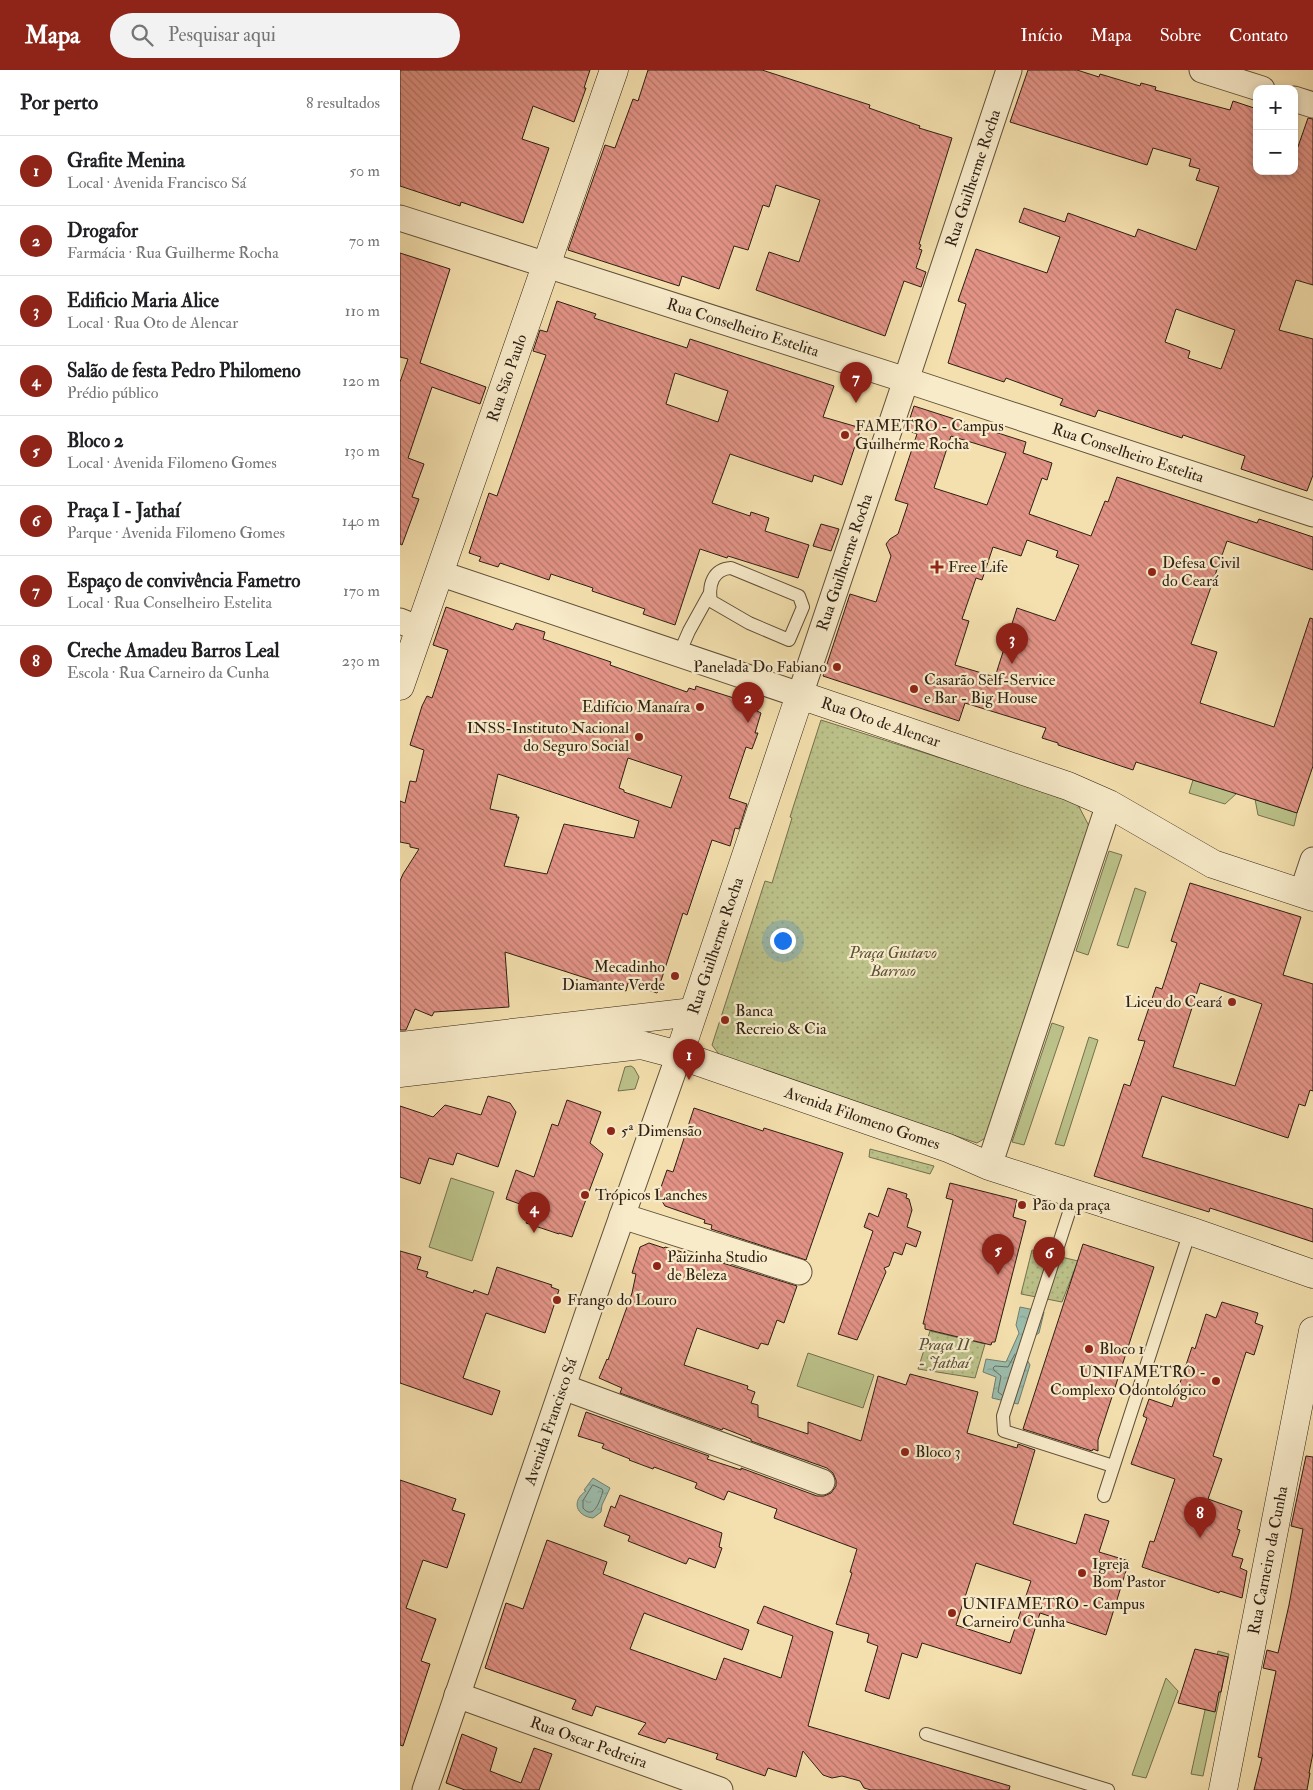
<!DOCTYPE html>
<html lang="pt">
<meta charset="utf-8">
<style>
body{margin:0;font-family:"IM FELL Double Pica",serif;background:#f2f2f2;color:#202124}
.controls{position:absolute;right:15px;top:15px;display:grid;overflow:hidden;border-radius:10px;box-shadow:0 2px 8px #0003}
.controls button{width:45px;height:45px;display:grid;place-items:center;padding:0;border:0;border-bottom:1px solid #e0e0e0;background:#fff;color:#202124;font:25px sans-serif}
.you{position:absolute;left:382px;top:870px;width:18px;height:18px;margin:-12px;border:4px solid #fff;border-radius:50%;background:#1a73e8;box-shadow:0 0 0 8px #1a73e833}
.badge{display:grid;place-items:center;width:32px;height:32px;border-radius:50%;background:#8f2418;color:#fff;font-size:16px;font-weight:700}
.pin{position:absolute;translate:-50% -41px;filter:drop-shadow(0 1px 2px #0008)}
.pin::after{content:'';position:absolute;top:26px;width:18px;height:15px;background:inherit;clip-path:polygon(0 0,100% 0,50% 100%)}
.list{margin:0;padding:0;list-style:none}
h2{display:flex;justify-content:space-between;align-items:center;height:65px;margin:0;padding:0 20px;font-size:21px}
h2 small{font-size:16px;font-weight:400;color:#757577}
.list li{display:grid;grid-template-columns:32px 1fr auto;gap:15px;align-items:center;box-sizing:border-box;height:70px;padding:0 20px;border-top:1px solid #e0e0e0}
.list b{display:block;font-size:19px;white-space:nowrap}
.list p{margin:0;font-size:16px;white-space:nowrap;color:#757577}
.list em{font-size:16px;font-style:normal;color:#757577}
.icon{flex:none;width:28px;height:28px;fill:none;stroke:currentColor;stroke-width:2;stroke-linecap:round;stroke-linejoin:round}
.map{position:relative;flex:none;width:913px;height:1720px;overflow:hidden}
header{display:flex;align-items:center;gap:30px;box-sizing:border-box;height:70px;padding:0 25px;background:#8f2418;color:#fff}
header strong{font-size:24px}
nav{display:flex;gap:28px;margin-inline-start:auto;font-size:18px}
.search{width:350px;height:45px;background:#f2f2f2;display:flex;align-items:center;gap:12px;box-sizing:border-box;padding:0 18px;border-radius:28px;color:#757577;font-size:19px}
main{display:flex}
aside{flex:1;background:#fff}
.map>svg:first-child{display:block}
</style>
<header>
<strong>Mapa</strong>
<div class="search"><svg class="icon" aria-label="search" viewBox="0 0 24 24"><circle cx="10" cy="10" r="6"/><path d="M15 15l6 6"/></svg>Pesquisar aqui</div>
<nav><a>Início</a><a>Mapa</a><a>Sobre</a><a>Contato</a></nav>
</header>
<main>
<aside>
<h2>Por perto<small>8 resultados</small></h2>
<ul class="list">
<li><span class="badge">1</span><div><b>Grafite Menina</b><p>Local · Avenida Francisco Sá</p></div><em>50 m</em></li>
<li><span class="badge">2</span><div><b>Drogafor</b><p>Farmácia · Rua Guilherme Rocha</p></div><em>70 m</em></li>
<li><span class="badge">3</span><div><b>Edificio Maria Alice</b><p>Local · Rua Oto de Alencar</p></div><em>110 m</em></li>
<li><span class="badge">4</span><div><b>Salão de festa Pedro Philomeno</b><p>Prédio público</p></div><em>120 m</em></li>
<li><span class="badge">5</span><div><b>Bloco 2</b><p>Local · Avenida Filomeno Gomes</p></div><em>130 m</em></li>
<li><span class="badge">6</span><div><b>Praça I - Jathaí</b><p>Parque · Avenida Filomeno Gomes</p></div><em>140 m</em></li>
<li><span class="badge">7</span><div><b>Espaço de convivência Fametro</b><p>Local · Rua Conselheiro Estelita</p></div><em>170 m</em></li>
<li><span class="badge">8</span><div><b>Creche Amadeu Barros Leal</b><p>Escola · Rua Carneiro da Cunha</p></div><em>230 m</em></li>
</ul>
</aside>
<div class="map">
<svg width="913" height="1720" viewBox="0 0 913 1720">
<defs>
<pattern id="park-dots" width="8" height="8" patternUnits="userSpaceOnUse" patternTransform="scale(1.25)"><rect width="8" height="8" fill="#bcc28a"/><path d="M2 2h.1M6 6h.1" fill="none" stroke="#a2a676" stroke-width="1.8" stroke-linecap="round"/></pattern>
<pattern id="water-ripples" width="26" height="14" patternUnits="userSpaceOnUse" patternTransform="scale(1.25)"><rect width="26" height="14" fill="#9cbdad"/><path d="M2 4q2-2 4 0t4 0M15 11q2-2 4 0t4 0" fill="none" stroke="#87a294"/></pattern>
<pattern id="building-back-hatch" width="6" height="6" patternUnits="userSpaceOnUse" patternTransform="scale(1.25)"><rect width="6" height="6" fill="#e29386"/><path d="M-1 5l2 2M0 0l6 6M5-1l2 2" fill="none" stroke="#b8776c"/></pattern>
</defs>
<rect width="100%" height="100%" fill="#f4e0ae"/>
<filter id="stains"><feTurbulence type="fractalNoise" baseFrequency=".004" numOctaves="4"/><feColorMatrix values="0 0 0 0 .2 0 0 0 0 .09 0 0 0 0 .02 0 0 0 .5 -.17"/></filter>
<radialGradient id="worn" r=".72"><stop offset=".6" stop-color="#630" stop-opacity="0"/><stop offset="1" stop-color="#630" stop-opacity=".3"/></radialGradient>
<g fill="#bcc28a" stroke="#74704f">
<polygon points="793,710 837,723 825,734 789,723"/>
<polygon points="855,729 897,743 894,756 858,745"/>
<polygon points="709,781 722,785 688,885 676,881"/>
<polygon points="735,818 746,822 728,878 717,875"/>
<polygon points="652,953 664,957 624,1075 612,1072"/>
<polygon points="689,967 698,970 664,1076 655,1074"/>
<polygon points="231,996 234,998 239,1007 235,1019 218,1021 225,997"/>
<polygon points="51,1108 94,1122 72,1191 29,1177"/>
<polygon points="408,1283 474,1305 463,1338 397,1316"/>
<polygon points="818,1581 829,1584 803,1706 791,1704"/>
<polygon points="766,1608 778,1621 746,1708 732,1705"/>
</g>
<g fill="url(#park-dots)" stroke="#74704f">
<polygon points="421,650 676,731 689,756 587,1067 577,1073 321,987 312,975 365,811 372,813 392,748 390,747"/>
<polygon points="470,1079 534,1096 530,1104 469,1087"/>
<polygon points="632,1180 678,1191 662,1232 621,1224"/>
<polygon points="530,1261 585,1274 575,1308 518,1299"/>
</g>
<g fill="url(#water-ripples)" stroke="#707e70">
<polygon points="620,1237 644,1242 639,1263 630,1269 625,1286 630,1295 618,1334 592,1328 596,1307 583,1302 586,1289 606,1292 619,1263 616,1255"/>
<path d="M193 1408 210 1418 202 1435 201 1442 193 1448C176 1446 171 1431 186 1421L184 1420Z"/>
</g>
<g fill="none" stroke-linecap="round" stroke-linejoin="round">
<g stroke="#646e60" stroke-width="1">
<polyline points="602,1325 598,1322 601,1306 594,1300 593,1298 595,1296 608,1297 615,1284"/>
<path d="M193 1415 202 1419 203 1421C200 1430 194 1451 183 1438V1431Z"/>
</g>
</g>
<g fill="url(#building-back-hatch)" stroke="#2d1f14" fill-rule="evenodd">
<polygon points="0,0 190,0 184,18 186,18 174,52 133,36 122,69 149,78 123,153 61,132 60,136 0,116"/>
<polygon points="248,0 362,0 470,35 469,38 520,56 519,58 552,68 519,174 521,175 519,179 522,180 516,198 526,202 521,217 504,211 485,266 356,220 369,182 399,192 420,130 376,115 369,137 363,135 348,180 334,176 319,219 282,206 279,216 168,180 205,75 215,78 233,29 238,31"/>
<path d="M628 0H677L699 7 700 4 740 16 741 13 756 17 755 20 830 40 833 31 857 39V101H894V88L908 48 913 49V215L896 210 879 260 913 269V405L907 421 841 399 845 386 783 365 782 368 698 340 695 347 660 335 663 329 606 308 604 312 548 293 566 234 558 231 576 179 647 203 660 167 619 152 624 138 665 152 668 143 735 167 738 159 796 180 819 117 796 110 800 99 789 96 791 89 753 78 747 95 610 52ZM776 239 835 260 821 299 788 288 790 281 765 272Z"/>
<polygon points="0,183 50,199 20,293 86,317 80,334 32,317 8,388 24,394 12,427 19,429 2,475 0,474 0,312 8,289 0,287"/>
<path d="M157 231 196 244 194 248 287 278 290 269 434 316 423 347 461 358 442 415 414 405 412 412 330 384 312 433 350 446 351 442 369 448 365 461 409 475 398 508 328 486 327 488 300 479 275 555 243 544 245 539 192 521 193 518 151 504 149 510 100 493 98 497 79 491 81 487 69 483 89 423 97 426 146 285 133 281 140 260 147 262ZM275 303 328 321 318 352 266 334Z"/>
<path d="M514 336 626 372 623 383 652 393 647 410 642 408 629 444 691 466 705 431 708 432 717 407 857 453 859 449 913 467V500L827 471 791 574 817 582 800 633 874 657 910 548 913 549V696L897 743 736 692 733 700 658 675V673L642 668 646 658 565 633 559 651 423 606 450 524 476 532 491 486 486 474 490 469 498 464 508 434 495 430 517 364 506 360ZM551 366 606 383 587 435 534 418ZM627 470 658 481 656 487 679 495 655 551 617 538 595 607 555 595 569 551 562 549 576 508 582 510 593 477 621 486Z"/>
<polygon points="421,454 439,459 431,481 413,476"/>
<path d="M46 537 113 560 116 553 145 562 143 569 211 592 210 595 287 622 289 618 295 620 296 616 359 636 357 641 361 643 355 663H358L352 679 346 677 329 728 347 734 339 759 335 758 330 776 312 770 287 845 283 843 257 923 228 913 226 921 105 882 109 937 34 942 32 946 15 939 6 960H0V811L3 804 19 779 10 777V774L0 772V731L5 733 10 711 16 712 24 680 10 675 22 636 27 626 32 628 48 580 33 575ZM228 688 282 706 271 738 224 722V720L219 718ZM98 704 239 751 234 768 164 754 147 804 104 796 119 747H116L117 745 90 739Z"/>
<path d="M790 813 901 847 883 905 913 914V1021L910 1020 905 1036 899 1034 888 1068 762 1026 742 1087 913 1139V1172L810 1138 809 1142 694 1106 724 1014 730 1016 745 971 738 970 756 917 762 919 777 873 771 871ZM800 913 862 934 835 1016 773 997Z"/>
<polygon points="88,1026 110,1033 116,1042 98,1097 57,1083 53,1095 29,1088 20,1114 0,1107 0,1036 33,1047 45,1035 81,1045"/>
<polygon points="167,1030 201,1042 190,1073 203,1084 172,1167 159,1163 159,1164 126,1153 131,1138 106,1129 116,1100 134,1107 152,1054 158,1056"/>
<polygon points="294,1038 363,1061 364,1058 443,1083 406,1190 311,1159 312,1155 304,1153 305,1150 265,1136 260,1128 260,1120 267,1100 273,1102"/>
<polygon points="550,1113 617,1130 613,1147 626,1151 595,1272 592,1272 591,1275 525,1259 525,1254 523,1254 553,1130 546,1128"/>
<polygon points="488,1118 507,1124 506,1128 509,1129 512,1140 507,1157 521,1162 516,1177 506,1173 502,1185 494,1182 489,1196 484,1198 486,1202 457,1270 438,1264 473,1161 464,1157 469,1143 478,1147"/>
<path d="M249 1173 264 1178 265 1177 303 1188V1187L397 1216 384 1253 377 1250 368 1275 361 1273 358 1279 297 1258 284 1295 348 1316 347 1319 355 1322 351 1333 358 1335V1347L408 1364V1352L461 1371 478 1306 506 1315 510 1304 578 1322 567 1363 617 1378 618 1374 635 1380 613 1454 676 1474 685 1444 709 1451 699 1482 729 1491 706 1565 640 1543 621 1604 522 1573 517 1588 502 1583 489 1629 465 1621 478 1576 467 1572 469 1564 436 1554 452 1503 450 1502 457 1479 374 1448 377 1439 328 1421 324 1430 295 1418 297 1413 254 1397 253 1399 229 1390 230 1389 202 1378 204 1374 178 1366 186 1342 309 1386 307 1389 341 1400V1398L417 1426H424L431 1423 436 1416V1410L433 1403 427 1398 351 1371V1369L323 1358 322 1360 220 1323 222 1318 199 1308 207 1289 208 1290 232 1223 236 1204 232 1203 240 1177ZM576 1493 631 1511 610 1573 556 1555Z"/>
<polygon points="683,1174 754,1197 698,1370 698,1381 693,1379 692,1381 623,1359"/>
<polygon points="0,1181 21,1187 17,1199 28,1202 26,1207 73,1223 74,1220 88,1225 97,1197 152,1215 151,1217 159,1220 145,1263 86,1243 63,1308 100,1321 92,1345 0,1313"/>
<polygon points="822,1232 858,1243 855,1253 863,1256 854,1285 846,1282 813,1386 822,1389 808,1429 842,1441 837,1459 840,1460 832,1486 843,1489 840,1498 847,1501 842,1528 820,1521 819,1523 742,1497 750,1471 754,1472 775,1409 731,1394 747,1348 743,1346 749,1329 772,1337 792,1277 795,1279 806,1244 816,1248"/>
<polygon points="906,1386 913,1387 913,1683 909,1703 910,1703 907,1720 854,1720 862,1688 858,1687 876,1601 863,1598 867,1580 878,1583 889,1535 903,1459 891,1456"/>
<polygon points="0,1410 56,1429 52,1440 65,1444 47,1498 23,1490 6,1538 36,1549 21,1591 30,1594 3,1676 0,1675"/>
<polygon points="220,1425 322,1463 319,1477 322,1478 315,1498 289,1488 286,1494 228,1471 230,1466 204,1456 211,1436 215,1438"/>
<polygon points="147,1470 207,1492 203,1504 349,1560 342,1580 244,1543 230,1579 316,1610 324,1588 381,1608 393,1566 357,1553 364,1536 411,1554 433,1562 408,1656 610,1716 609,1720 471,1720 464,1718 460,1711 442,1706 432,1708 423,1705 403,1681 396,1707 368,1698 365,1706 316,1689 318,1684 268,1668 265,1673 238,1664 246,1653 196,1636 192,1646 172,1639 176,1630 85,1598 106,1533 123,1539"/>
<polygon points="795,1579 828,1587 821,1622 819,1622 815,1642 778,1633"/>
<polygon points="62,1664 97,1678 90,1701 121,1713 134,1678 152,1684 139,1720 65,1720 46,1713"/>
</g>
<g fill="none" stroke-linecap="round" stroke-linejoin="round">
<g stroke="#5f4f3a" stroke-width="14">
<g id="lane">
<path d="M331 498 399 526 403 537 389 570 349 553 311 531C308 515 313 499 331 498Z"/>
<polyline points="279,584 289,561 310,523"/>
<polyline points="675,1124 603,1346 604,1361 713,1396"/>
<polyline points="704,1426 790,1161"/>
<polyline points="526,1664 708,1720"/>
</g>
</g>
<g stroke="#5f4f3a" stroke-width="27">
<g id="street">
<polyline points="802,0 862,19"/>
<polyline points="894,29 913,35"/>
<path id="s1" d="M0 148 506 310 913 444"/>
<path id="s2" d="M39 503 400 625 506 310 609 0"/>
<polyline points="0,551 20,559"/>
<polyline points="902,823 913,790"/>
<polyline points="589,1096 709,734"/>
<polyline points="222,1146 399,1202"/>
<polyline points="163,1317 422,1412"/>
<path id="s3" d="M57 1625 320 1720"/>
<path id="s4" d="M25 1720 190 1237 279 985"/>
</g>
</g>
<g stroke="#2d1f14" stroke-width="29">
<g id="secondary">
<path id="s5" d="M0 616 214 0"/>
<polyline points="0,976 293,942"/>
<path id="s6" d="M279 985 400 625 668 716 709 734 813 794 913 827"/>
<path id="s7" d="M0 1003 241 975 279 985 548 1078 589 1096 790 1161 913 1204"/>
<path id="s8" d="M823 1720 913 1261"/>
</g>
</g>
<use href="#lane" stroke="#f8ebca" stroke-width="12"/>
<use href="#street" stroke="#f8ebca" stroke-width="25"/>
<use href="#secondary" stroke="#f8ebca" stroke-width="28"/>
</g>
<g fill="#8f2418" stroke="#f8ebca" stroke-width="2">
<circle cx="445" cy="365" r="5"/>
<path d="M534.5 489.5h5v5h5v5h-5v5h-5v-5h-5v-5h5z"/>
<circle cx="752" cy="502" r="5"/>
<circle cx="437" cy="597" r="5"/>
<circle cx="514" cy="619" r="5"/>
<circle cx="300" cy="637" r="5"/>
<circle cx="239" cy="667" r="5"/>
<circle cx="275" cy="906" r="5"/>
<circle cx="832" cy="932" r="5"/>
<circle cx="325" cy="950" r="5"/>
<circle cx="211" cy="1061" r="5"/>
<circle cx="185" cy="1125" r="5"/>
<circle cx="622" cy="1135" r="5"/>
<circle cx="257" cy="1196" r="5"/>
<circle cx="157" cy="1230" r="5"/>
<circle cx="689" cy="1279" r="5"/>
<circle cx="816" cy="1311" r="5"/>
<circle cx="505" cy="1382" r="5"/>
<circle cx="682" cy="1503" r="5"/>
<circle cx="552" cy="1543" r="5"/>
</g>
<g text-anchor="middle" dominant-baseline="central" stroke-width="4.5" stroke-linejoin="round" paint-order="stroke">
<g font-size="16" fill="#2d1f14" stroke="#f8ebca">
<text stroke="none"><textPath href="#s2" startOffset="926">Rua Guilherme Rocha</textPath></text>
<text stroke="none"><textPath href="#s1" startOffset="360">Rua Conselheiro Estelita</textPath></text>
<text stroke="none"><textPath href="#s5" startOffset="326">Rua São Paulo</textPath></text>
<text stroke="none"><textPath href="#s1" startOffset="765">Rua Conselheiro Estelita</textPath></text>
<text stroke="none"><textPath href="#s2" startOffset="521">Rua Guilherme Rocha</textPath></text>
<text stroke="none"><textPath href="#s6" startOffset="465">Rua Oto de Alencar</textPath></text>
<text stroke="none"><textPath href="#s6" startOffset="115">Rua Guilherme Rocha</textPath></text>
<text stroke="none"><textPath href="#s7" startOffset="476">Avenida Filomeno Gomes</textPath></text>
<text stroke="none"><textPath href="#s4" startOffset="389">Avenida Francisco Sá</textPath></text>
<text stroke="none"><textPath href="#s8" startOffset="234">Rua Carneiro da Cunha</textPath></text>
<text stroke="none"><textPath href="#s3" startOffset="140">Rua Oscar Pedreira</textPath></text>
</g>
<g font-size="16" fill="#2d1f14" stroke="#f8ebca" text-anchor="start">
<text x="455" y="356">FAMETRO - Campus<tspan x="455" dy="18">Guilherme Rocha</tspan></text>
<text x="762" y="493">Defesa Civil<tspan x="762" dy="18">do Ceará</tspan></text>
<text x="548" y="497">Free Life</text>
<text x="427" y="597" text-anchor="end">Panelada Do Fabiano</text>
<text x="524" y="610">Casarão Self-Service<tspan x="524" dy="18">e Bar - Big House</tspan></text>
<text x="290" y="637" text-anchor="end">Edifício Manaíra</text>
<text x="229" y="658" text-anchor="end">INSS-Instituto Nacional<tspan x="229" dy="18">do Seguro Social</tspan></text>
<text x="265" y="897" text-anchor="end">Mecadinho<tspan x="265" dy="18">Diamante Verde</tspan></text>
<text x="822" y="932" text-anchor="end">Liceu do Ceará</text>
<text x="335" y="941">Banca<tspan x="335" dy="18">Recreio &amp; Cia</tspan></text>
<text x="221" y="1061">5ª Dimensão</text>
<text x="195" y="1125">Trópicos Lanches</text>
<text x="632" y="1135">Pão da praça</text>
<text x="267" y="1187">Paizinha Studio<tspan x="267" dy="18">de Beleza</tspan></text>
<text x="167" y="1230">Frango do Louro</text>
<text x="699" y="1279">Bloco 1</text>
<text x="806" y="1302" text-anchor="end">UNIFAMETRO -<tspan x="806" dy="18">Complexo Odontológico</tspan></text>
<text x="515" y="1382">Bloco 3</text>
<text x="692" y="1494">Igreja<tspan x="692" dy="18">Bom Pastor</tspan></text>
<text x="562" y="1534">UNIFAMETRO - Campus<tspan x="562" dy="18">Carneiro Cunha</tspan></text>
</g>
<g font-size="16" font-style="italic" fill="#585037" stroke="#f8ebca">
<text x="493" y="883">Praça Gustavo<tspan x="493" dy="18">Barroso</tspan></text>
<text x="544" y="1275">Praça II<tspan x="544" dy="18">- Jathaí</tspan></text>
</g>
</g>
<rect width="100%" height="100%" filter="url(#stains)"/>
<rect width="100%" height="100%" fill="url(#worn)"/>
</svg>
<div class="controls">
<button>+</button>
<button>−</button>
</div>
<div class="you"></div>
<div class="pin badge" style="left:289px;top:1010px">1</div>
<div class="pin badge" style="left:348px;top:653px">2</div>
<div class="pin badge" style="left:612px;top:594px">3</div>
<div class="pin badge" style="left:134px;top:1163px">4</div>
<div class="pin badge" style="left:598px;top:1205px">5</div>
<div class="pin badge" style="left:649px;top:1208px">6</div>
<div class="pin badge" style="left:456px;top:333px">7</div>
<div class="pin badge" style="left:800px;top:1468px">8</div>
</div>
</main>
